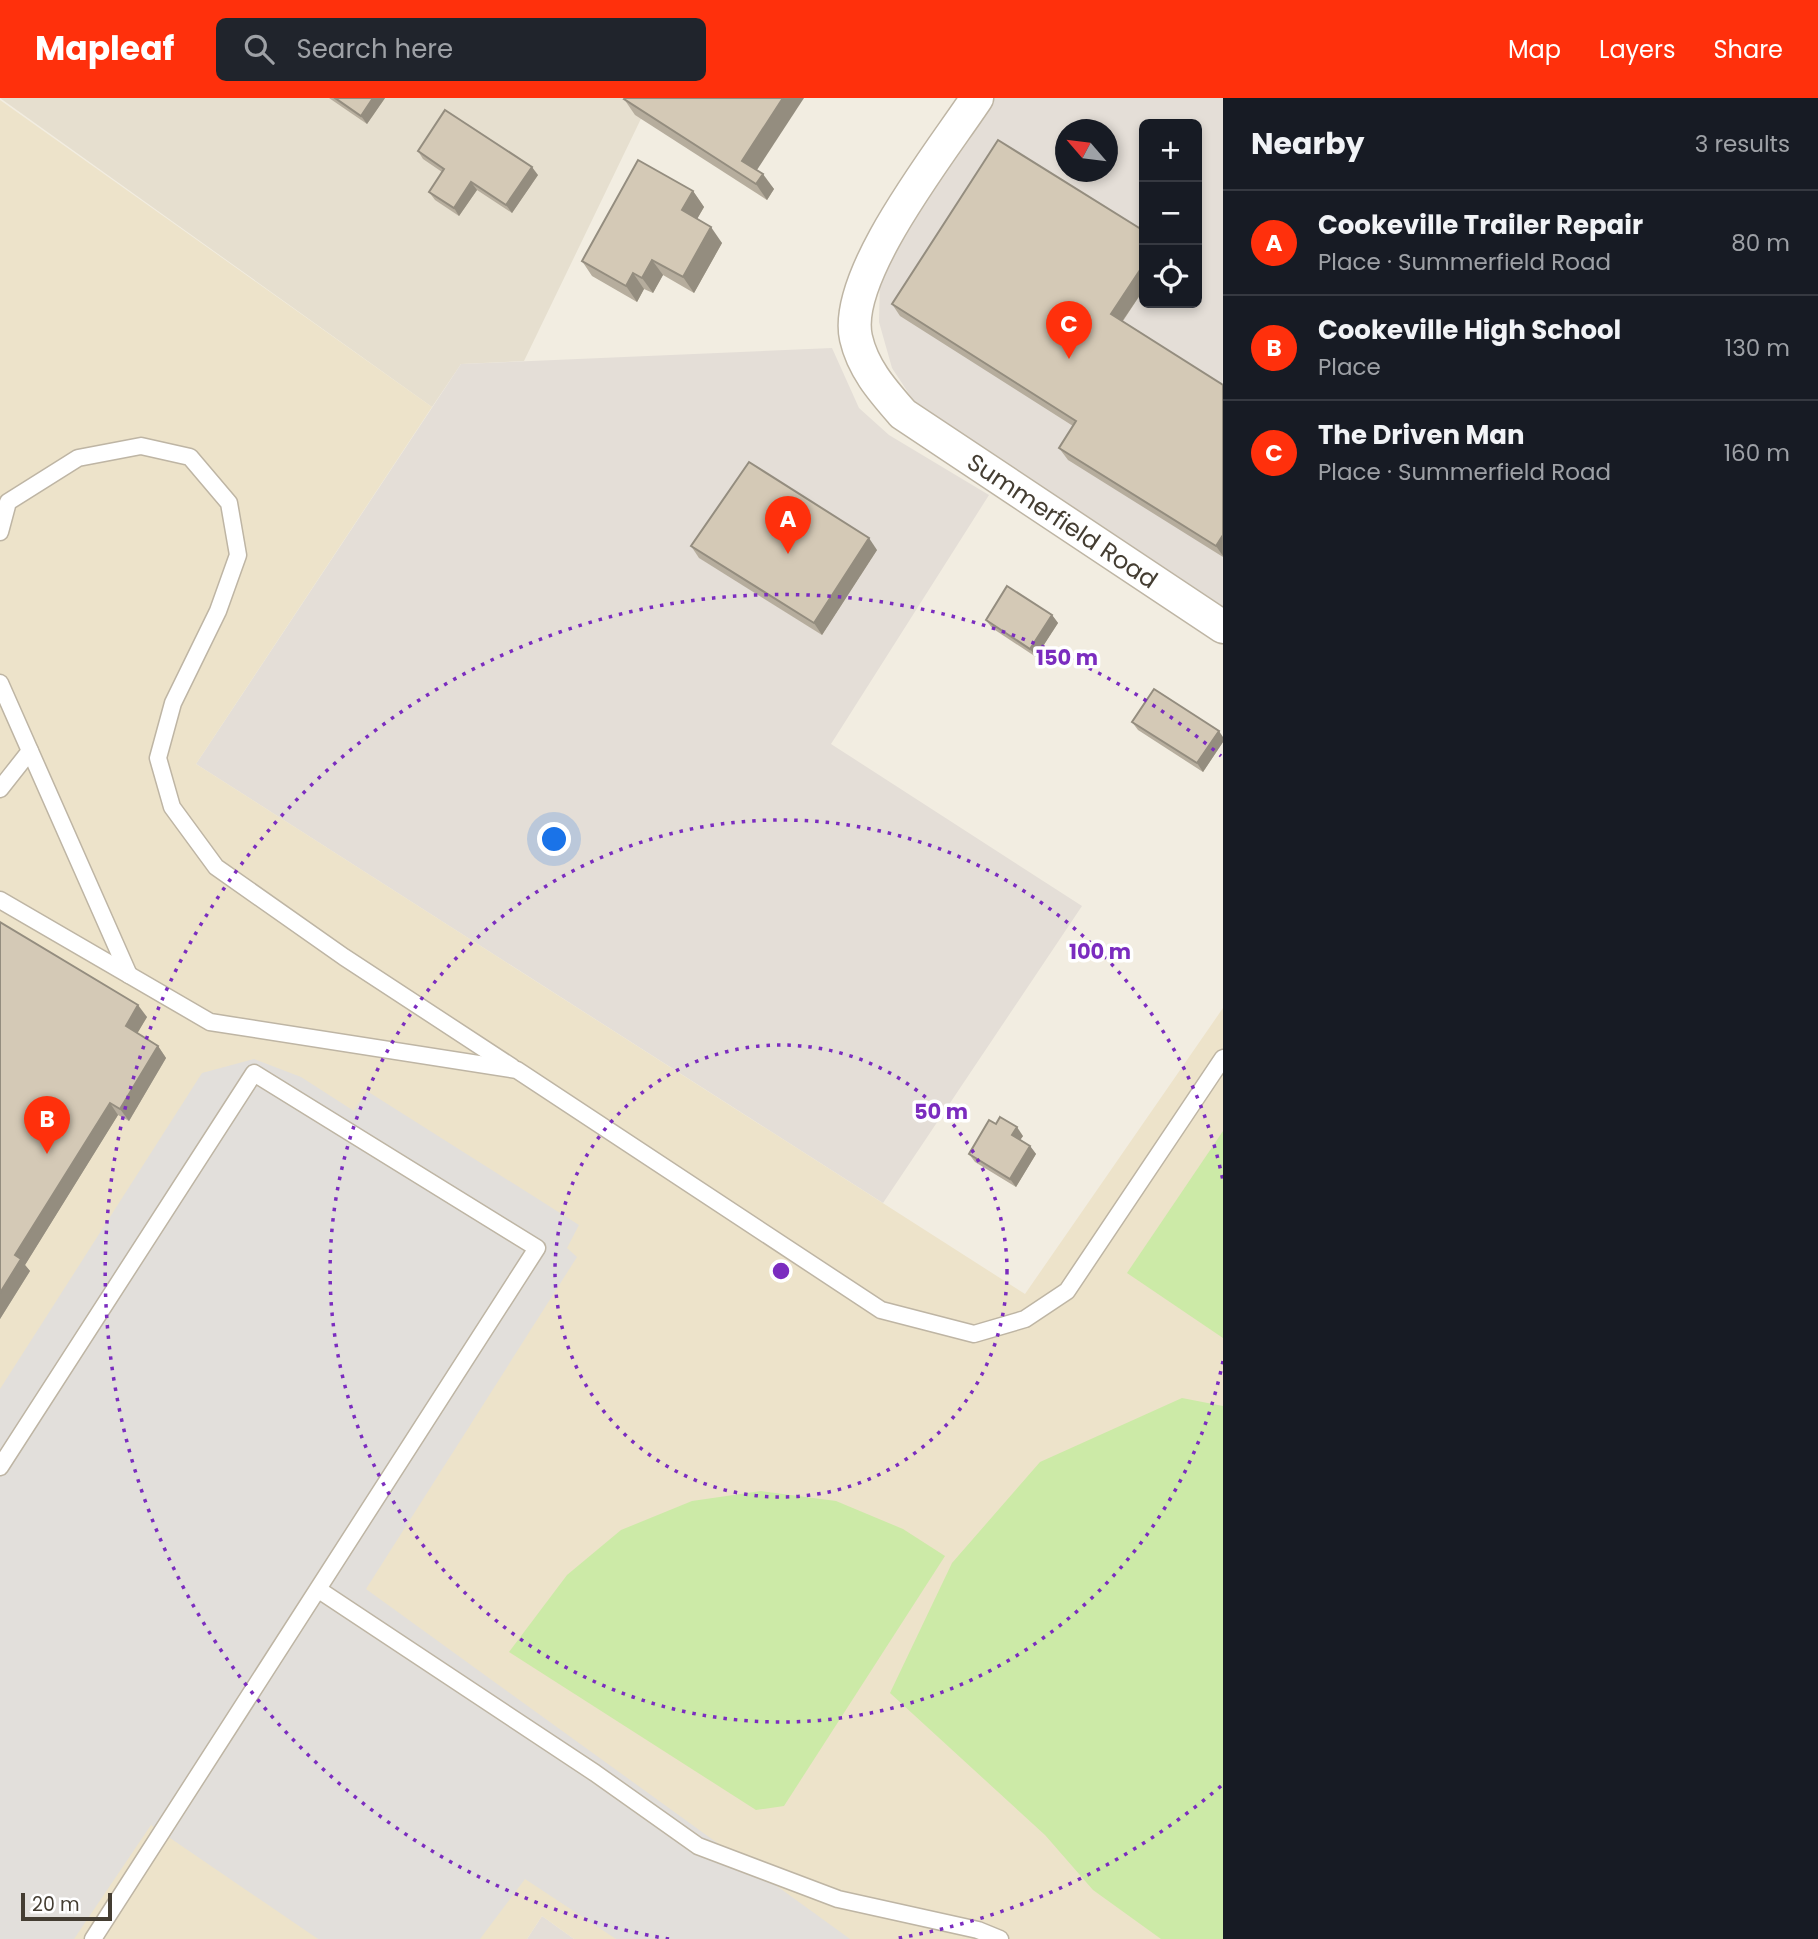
<!DOCTYPE html>
<meta charset="utf-8">
<style>
body{margin:0;font-family:Poppins,sans-serif;background:#20242c;color:#f1f3f6}
.controls{position:absolute;right:21px;top:21px;display:grid;overflow:hidden;border-radius:10px;box-shadow:0 4px 10px #0003}
.controls button{width:63px;height:63px;display:grid;place-items:center;padding:0;border:0;border-bottom:2px solid #363941;background:#171b24;color:#f1f3f6;font:35px sans-serif}
.compass{position:absolute;left:1055px;top:21px;width:63px;height:63px;border-radius:50%;background:#171b24;box-shadow:0 4px 10px #0003;rotate:298deg}
.scale{position:absolute;left:21px;bottom:18px;width:91px;box-sizing:border-box;padding-left:7px;border:4px solid #443d32;border-top:0;font-size:19px;line-height:24px;white-space:nowrap;color:#443d32;-webkit-text-stroke:5px #fff;paint-order:stroke}
.you{position:absolute;left:555px;top:742px;width:24px;height:24px;margin:-18px;border:5px solid #fff;border-radius:50%;background:#1a73e8;box-shadow:0 0 0 10px #1a73e833}
.badge{display:grid;place-items:center;width:46px;height:46px;border-radius:50%;background:#ff300c;color:#fff;font-size:23px;font-weight:700}
.pin{position:absolute;translate:-50% -58px;filter:drop-shadow(0 2px 4px #0008)}
.pin::after{content:'';position:absolute;top:37px;width:24px;height:21px;background:inherit;clip-path:polygon(0 0,100% 0,50% 100%)}
.list{margin:0;padding:0;list-style:none}
h2{display:flex;justify-content:space-between;align-items:center;height:91px;margin:0;padding:0 28px;font-size:30px}
h2 small{font-size:23px;font-weight:400;color:#9ea1a6}
.list li{display:grid;grid-template-columns:46px 1fr auto;gap:21px;align-items:center;box-sizing:border-box;height:105px;padding:0 28px;border-top:2px solid #363941}
.list b{display:block;font-size:26px;white-space:nowrap}
.list p{margin:0;font-size:23px;white-space:nowrap;color:#9ea1a6}
.list em{font-size:23px;font-style:normal;color:#9ea1a6}
.icon{flex:none;width:38px;height:38px;fill:none;stroke:currentColor;stroke-width:2;stroke-linecap:round;stroke-linejoin:round}
.map{position:relative;flex:none;width:1223px;height:1841px;overflow:hidden}
header{display:flex;align-items:center;gap:42px;box-sizing:border-box;height:98px;padding:0 35px;background:#ff300c;color:#fff}
header strong{font-size:33px}
nav{display:flex;gap:38px;margin-inline-start:auto;font-size:24px}
.search{width:490px;height:63px;background:#20242c;display:flex;align-items:center;gap:18px;box-sizing:border-box;padding:0 24px;border-radius:10px;color:#9ea1a6;font-size:26px}
main{display:flex}
aside{flex:1;background:#171b24}
.map>svg:first-child{display:block}
</style>
<header>
<strong>Mapleaf</strong>
<div class="search"><svg class="icon" aria-label="search" viewBox="0 0 24 24"><circle cx="10" cy="10" r="6"/><path d="M15 15l6 6"/></svg>Search here</div>
<nav><a>Map</a><a>Layers</a><a>Share</a></nav>
</header>
<main>
<div class="map">
<svg width="1223" height="1841" viewBox="0 0 1223 1841">
<rect width="100%" height="100%" fill="#f2ede1"/>
<polygon fill="#e6dfcf" points="0,0 651,0 524,263 461,266 432,309"/>
<g fill="#e4ded7" fill-rule="evenodd">
<path d="M991 0H1223V513L917 308 892 270 879 224 880 180 886 161ZM1144 26H1197V205H1144ZM1066 32H1108V74H1066Z"/>
<polygon points="832,250 859,310 889,337 989,397 831,646 1082,808 883,1105 196,666 461,266"/>
<polygon points="542,1818 574,1841 527,1841"/>
</g>
<polygon fill="#ede3ca" points="0,2 432,309 196,666 1025,1196 1223,910 1223,1841 574,1841 542,1818 527,1841 0,1841"/>
<g fill="#cceaa7">
<polygon points="1223,1033 1223,1240 1127,1175"/>
<polygon points="1182,1300 1223,1308 1223,1841 1161,1841 1093,1792 1045,1737 890,1595 952,1465 1040,1364"/>
<polygon points="761,1393 836,1403 903,1431 945,1458 784,1708 756,1712 509,1554 567,1477 621,1432 692,1403"/>
</g>
<polygon fill="#e2dfdb" points="254,961 301,979 354,1013 367,993 579,1127 567,1150 577,1159 366,1491 850,1841 616,1841 525,1781 480,1841 318,1841 151,1727 74,1841 0,1841 0,1291 202,975"/>
<g fill="none" stroke-linecap="round" stroke-linejoin="round">
<g stroke="#beb5a4" stroke-width="19">
<g id="service">
<polyline points="0,434 8,404 78,360 141,348 190,359 229,405 238,457 218,513 173,605 158,660 172,709 216,769 344,859 512,969"/>
<polyline points="0,585 129,877"/>
<polyline points="0,691 30,653"/>
<polyline points="0,802 210,924 517,972 881,1212 974,1236 1025,1221 1067,1193 1223,960"/>
<polyline points="0,1369 254,975 537,1150 93,1841"/>
<polyline points="319,1492 595,1675 698,1748 838,1801 978,1832 1000,1841"/>
</g>
</g>
<g stroke="#beb5a4" stroke-width="35">
<g id="minor">
<path id="s1" d="M977 0C942 53 842 178 856 240 863 271 883 293 903 316L1223 529"/>
</g>
</g>
<use href="#service" stroke="#fff" stroke-width="16"/>
<use href="#minor" stroke="#fff" stroke-width="32"/>
</g>
<g fill="#b6ad9d">
<polygon points="329,0 385,0 367,26"/>
<polygon points="624,1 757,72 774,91 767,102 635,17"/>
<polygon points="418,53 538,77 512,115 477,92 459,118 435,102 429,94 442,74 423,61"/>
<polygon points="693,93 704,109 697,121 722,145 694,195 663,177 653,195 644,191 637,204 592,178 582,163"/>
<polygon points="1144,133 1144,191 1123,223 1223,287 1223,459 1068,362 1059,350 1073,328 900,218 892,206"/>
<polygon points="691,448 877,452 822,537 699,460"/>
<polygon points="1052,517 1058,525 1036,559 992,530 986,522"/>
<polygon points="1132,624 1223,639 1223,644 1203,674 1138,632"/>
<polygon points="0,824 147,919 137,935 158,948 166,960 129,1023 118,1017 25,1167 30,1173 0,1221"/>
<polygon points="996,1026 1023,1038 1020,1042 1030,1048 1036,1056 1016,1089 975,1064 969,1056"/>
</g>
<g fill="#948d7f">
<polygon points="373,0 385,0 367,26 361,18"/>
<polygon points="783,0 804,0 753,78 742,63"/>
<polygon points="532,69 538,77 512,115 506,107"/>
<polygon points="763,76 774,91 767,102 756,86"/>
<polygon points="471,84 477,92 459,118 454,110"/>
<polygon points="693,93 704,109 693,128 682,112"/>
<polygon points="711,129 722,145 694,195 683,179"/>
<polygon points="652,162 663,177 653,195 642,180"/>
<polygon points="1144,166 1144,191 1119,228 1111,216"/>
<polygon points="633,175 644,191 637,204 626,188"/>
<polygon points="1223,437 1223,458 1216,448"/>
<polygon points="869,440 877,452 822,537 814,525"/>
<polygon points="1052,517 1058,525 1036,559 1030,551"/>
<polygon points="1219,633 1223,639 1223,644 1203,674 1197,665"/>
<polygon points="138,907 147,919 134,941 126,928"/>
<polygon points="158,948 166,960 129,1023 120,1011"/>
<polygon points="110,1005 118,1017 25,1167 30,1173 0,1221 0,1195 15,1157"/>
<polygon points="1017,1029 1023,1038 1018,1045 1012,1037"/>
<polygon points="1030,1048 1036,1056 1016,1089 1010,1081"/>
</g>
<g fill="#d4c9b6" stroke="#948d7f" stroke-width="2">
<polygon points="335,0 373,0 361,18"/>
<polygon points="625,0 783,0 742,63 763,76 756,86 624,1"/>
<polygon points="445,12 532,69 506,107 471,84 454,110 429,94 444,71 418,53"/>
<polygon points="998,42 1144,133 1144,166 1111,216 1223,287 1223,437 1216,448 1059,350 1076,323 892,206"/>
<polygon points="638,62 693,93 682,112 711,129 683,179 652,162 642,180 633,175 626,188 582,163"/>
<polygon points="749,364 869,440 814,525 691,448"/>
<polygon points="1007,488 1052,517 1030,551 986,522"/>
<polygon points="1154,591 1219,633 1197,665 1132,624"/>
<polygon points="0,824 138,907 126,928 158,948 120,1011 110,1005 15,1157 21,1161 0,1195"/>
<polygon points="1000,1019 1017,1029 1012,1037 1030,1048 1010,1081 969,1056 989,1022 996,1026"/>
</g>
<g fill="none" stroke="#7b2cbf" stroke-width="3.5" stroke-dasharray="3.5 7">
<circle cx="781" cy="1173" r="226"/>
<path d="M1223 1263A451 451 0 1 1 1223 1083"/>
<path d="M1221 1688A677 677 0 0 1 893 1841M669 1841A677 677 0 1 1 1221 658"/>
</g>
<g text-anchor="middle" dominant-baseline="central" stroke-width="7" stroke-linejoin="round" paint-order="stroke">
<g font-size="24" fill="#443d32" stroke="#fff">
<text stroke="none"><textPath href="#s1" startOffset="556">Summerfield Road</textPath></text>
</g>
</g>
<circle cx="781" cy="1173" r="10" fill="#7b2cbf" stroke="#fff" stroke-width="3.5"/>
<g font-size="21" text-anchor="middle" font-weight="bold" fill="#7b2cbf" stroke="#fff" stroke-width="7" stroke-linejoin="round" paint-order="stroke">
<text x="1067" y="567">150 m</text>
<text x="1100" y="861">100 m</text>
<text x="941" y="1021">50 m</text>
</g>
</svg>
<div class="controls">
<button>+</button>
<button>−</button>
<button><svg class="icon" aria-label="locate" viewBox="0 0 24 24"><circle cx="12" cy="12" r="6"/><path d="M12 2v4M12 18v4M2 12h4M18 12h4"/></svg></button>
</div>
<svg class="compass" viewBox="-18 -18 36 36"><path d="M0-13l5 13h-10z" fill="#e53935"/><path d="M0 13l5-13h-10z" fill="#9ea1a6"/></svg>
<div class="scale">20 m</div>
<div class="you"></div>
<div class="pin badge" style="left:788px;top:456px">A</div>
<div class="pin badge" style="left:47px;top:1056px">B</div>
<div class="pin badge" style="left:1069px;top:261px">C</div>
</div>
<aside>
<h2>Nearby<small>3 results</small></h2>
<ul class="list">
<li><span class="badge">A</span><div><b>Cookeville Trailer Repair</b><p>Place · Summerfield Road</p></div><em>80 m</em></li>
<li><span class="badge">B</span><div><b>Cookeville High School</b><p>Place</p></div><em>130 m</em></li>
<li><span class="badge">C</span><div><b>The Driven Man</b><p>Place · Summerfield Road</p></div><em>160 m</em></li>
</ul>
</aside>
</main>
